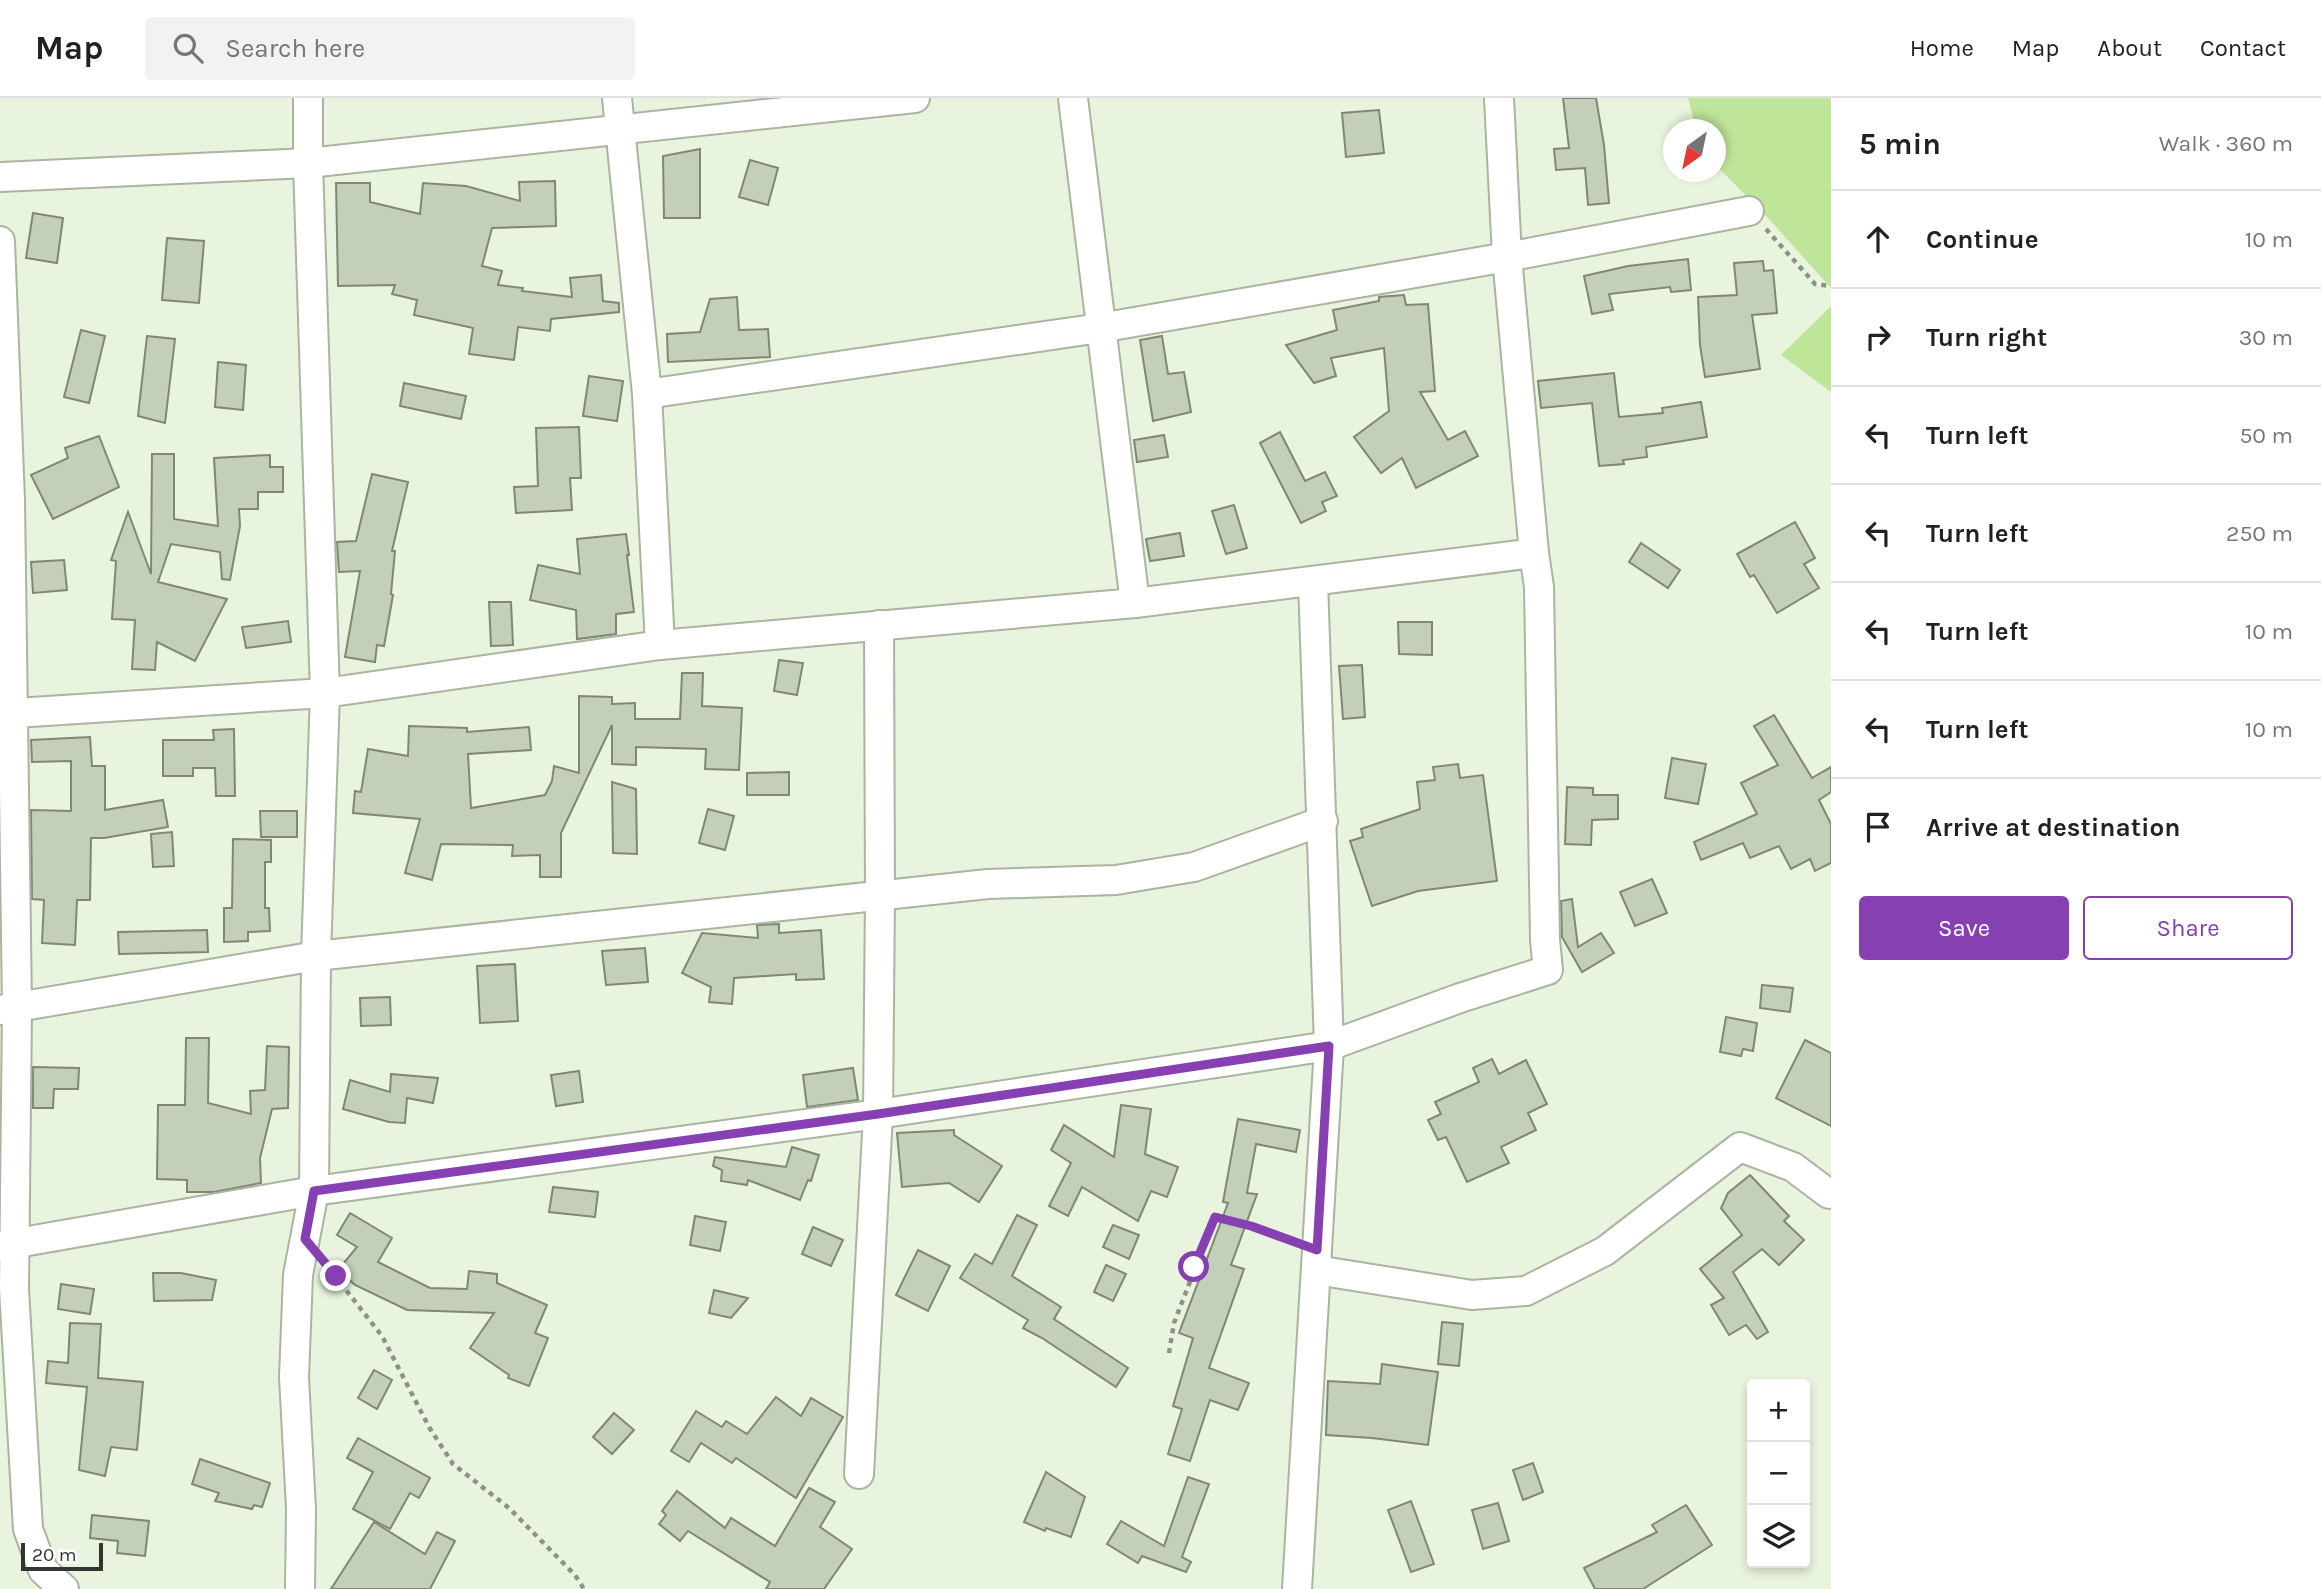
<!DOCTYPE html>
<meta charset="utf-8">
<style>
body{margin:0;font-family:Karla,sans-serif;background:#f2f2f2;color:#202124}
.controls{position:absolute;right:21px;bottom:21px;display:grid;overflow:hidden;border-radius:7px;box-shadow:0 4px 10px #0003}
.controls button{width:63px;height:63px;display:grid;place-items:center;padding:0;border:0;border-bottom:2px solid #e0e0e0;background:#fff;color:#202124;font:35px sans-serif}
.compass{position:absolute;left:1663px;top:21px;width:63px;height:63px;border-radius:50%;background:#fff;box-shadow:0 4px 10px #0003;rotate:213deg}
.scale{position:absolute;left:21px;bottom:18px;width:82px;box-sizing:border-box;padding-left:7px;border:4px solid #32362e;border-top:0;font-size:19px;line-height:24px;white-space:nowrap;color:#32362e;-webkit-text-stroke:5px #fff;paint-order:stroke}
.stop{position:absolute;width:21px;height:21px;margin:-16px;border:5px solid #8740b2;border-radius:50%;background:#fff}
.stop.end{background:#8740b2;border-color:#fff;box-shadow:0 2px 7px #0008}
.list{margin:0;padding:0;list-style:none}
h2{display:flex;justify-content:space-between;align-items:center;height:91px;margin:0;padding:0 28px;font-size:30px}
h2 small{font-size:23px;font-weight:400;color:#757577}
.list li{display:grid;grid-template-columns:46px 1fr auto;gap:21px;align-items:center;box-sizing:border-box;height:98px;padding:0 28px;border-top:2px solid #e0e0e0}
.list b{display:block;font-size:26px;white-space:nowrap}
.list em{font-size:23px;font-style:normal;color:#757577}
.actions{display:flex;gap:14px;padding:21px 28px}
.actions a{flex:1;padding:16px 0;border:2px solid #8740b2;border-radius:7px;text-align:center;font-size:24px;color:#8740b2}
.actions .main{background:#8740b2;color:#fff}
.icon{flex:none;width:38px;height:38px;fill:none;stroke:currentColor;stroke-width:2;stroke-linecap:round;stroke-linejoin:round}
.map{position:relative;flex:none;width:1831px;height:1491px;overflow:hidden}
header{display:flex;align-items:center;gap:42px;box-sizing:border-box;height:98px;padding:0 35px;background:#fff;border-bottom:2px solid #e0e0e0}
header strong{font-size:33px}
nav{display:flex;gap:38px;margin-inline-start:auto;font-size:24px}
.search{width:490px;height:63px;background:#f2f2f2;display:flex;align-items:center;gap:18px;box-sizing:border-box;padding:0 24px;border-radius:7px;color:#757577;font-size:26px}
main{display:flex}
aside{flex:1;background:#fff}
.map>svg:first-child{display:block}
</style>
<header>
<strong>Map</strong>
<div class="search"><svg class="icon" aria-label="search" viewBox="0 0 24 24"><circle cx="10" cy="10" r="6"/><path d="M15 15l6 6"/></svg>Search here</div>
<nav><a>Home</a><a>Map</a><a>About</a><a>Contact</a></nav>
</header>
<main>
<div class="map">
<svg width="1831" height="1491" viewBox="0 0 1831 1491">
<rect width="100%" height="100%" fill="#e9f4df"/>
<g fill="#bfe599">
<polygon points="1688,0 1831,0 1831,190 1767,119 1716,67 1716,32 1696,31"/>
<polygon points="1831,208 1831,294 1781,257"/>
</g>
<g fill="#c4cfba" stroke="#7e8875" stroke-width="2">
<polygon points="1563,0 1596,0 1604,47 1609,105 1588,107 1585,70 1556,72 1554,51 1569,50"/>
<polygon points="1379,12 1384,55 1346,59 1342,15"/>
<polygon points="700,51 700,120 664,120 663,58"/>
<polygon points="750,62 778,70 768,107 739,99"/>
<polygon points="555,83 556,128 492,130 482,168 502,173 498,187 523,190 522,193 572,199 570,180 601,177 603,203 619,205 619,214 551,221 550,233 518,229 514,262 469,256 473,230 414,217 417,202 392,196 395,187 338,188 336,85 370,85 370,104 420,116 423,85 466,88 520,103 519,84"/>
<polygon points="33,115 63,120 57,165 26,160"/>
<polygon points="167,140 204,143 199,205 162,202"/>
<polygon points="1688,161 1691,192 1671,194 1670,189 1609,196 1613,212 1592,216 1584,178 1628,168"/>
<polygon points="1763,163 1764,173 1773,172 1777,215 1752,217 1760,271 1705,279 1700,247 1698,199 1737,197 1734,165"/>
<polygon points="1404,197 1406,207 1428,206 1435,293 1420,294 1448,342 1465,333 1478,358 1416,390 1402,360 1381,375 1354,339 1389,313 1384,250 1331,260 1336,278 1314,285 1286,247 1337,232 1333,212 1379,203 1379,199"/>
<polygon points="737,199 739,232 768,231 770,259 668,264 667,236 700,234 710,201"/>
<polygon points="81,232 105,238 89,305 64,299"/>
<polygon points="147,238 175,241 165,325 138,318"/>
<polygon points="1162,238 1168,276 1184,274 1191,314 1153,323 1140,242"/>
<polygon points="218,264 246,267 243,312 215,309"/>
<polygon points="1614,275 1619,319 1663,315 1662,310 1701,304 1707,339 1646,349 1647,359 1623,362 1624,366 1599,368 1592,305 1541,310 1538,283"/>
<polygon points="589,278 623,283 617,323 583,318"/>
<polygon points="404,285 466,298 461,321 400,308"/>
<polygon points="579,329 581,380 570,380 572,412 516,415 514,389 538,388 536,330"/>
<polygon points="1280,334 1305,383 1325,374 1337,398 1322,404 1326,413 1301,425 1260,345"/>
<polygon points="1164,337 1168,359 1137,364 1134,342"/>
<polygon points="99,338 119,389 53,421 31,377 68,360 65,350"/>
<polygon points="152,356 174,356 174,421 218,428 214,360 270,357 270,369 283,369 283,394 258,394 258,411 239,411 240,428 230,482 222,481 220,454 171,446 158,484 227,501 195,563 157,544 155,572 132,571 135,522 112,521 116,463 111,462 128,414 151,476"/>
<polygon points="372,376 408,384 392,453 395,453 391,496 393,497 384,548 377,547 375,564 345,559 360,473 339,474 337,444 356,443"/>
<polygon points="1234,407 1247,450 1226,456 1212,413"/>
<polygon points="1795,424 1815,460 1804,466 1819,490 1777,515 1754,477 1750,479 1737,456"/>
<polygon points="1180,435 1184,458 1150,463 1146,441"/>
<polygon points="626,436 629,457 627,457 634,514 616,516 616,536 577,541 576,512 530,502 538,467 580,476 577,441"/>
<polygon points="1641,445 1680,472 1668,490 1629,464"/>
<polygon points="64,462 67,492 33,495 31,464"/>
<polygon points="489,504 511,504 513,547 491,548"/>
<polygon points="288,523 291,544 246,550 242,529"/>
<polygon points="1398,524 1432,524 1432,557 1399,556"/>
<polygon points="779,562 803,565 797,597 774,593"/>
<polygon points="1362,567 1365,619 1343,621 1339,568"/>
<polygon points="682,575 703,575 702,608 742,610 739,672 705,671 706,651 636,649 636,667 612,666 612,627 561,735 561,779 540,779 540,757 512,758 513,747 441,746 432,782 405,775 420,721 353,715 355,693 361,694 368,651 408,658 409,628 467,630 467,634 529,629 531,652 468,656 471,710 545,697 552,683 554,668 579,675 579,598 612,599 612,606 635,605 635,621 680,621"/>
<polygon points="1774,617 1812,680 1831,669 1831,694 1819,702 1831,726 1831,765 1815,773 1810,761 1791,771 1779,748 1750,760 1743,745 1701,762 1694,744 1757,716 1741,685 1778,667 1754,628"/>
<polygon points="234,631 235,698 216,698 215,670 193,670 193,678 163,678 163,642 214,642 213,632"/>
<polygon points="90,639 92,668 105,668 105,712 163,702 168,729 104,740 91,740 90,802 77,802 75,847 42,845 44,802 32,801 31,712 71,713 71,663 32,664 31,642"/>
<polygon points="1672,660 1706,666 1698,706 1665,700"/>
<polygon points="1458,666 1460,680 1483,677 1497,783 1418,793 1372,808 1350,743 1363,739 1361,731 1420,711 1417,684 1435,682 1433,669"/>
<polygon points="789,674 789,697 747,697 747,675"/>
<polygon points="612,684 636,691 637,756 613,755"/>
<polygon points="1567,689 1593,690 1593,697 1618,697 1618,721 1592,722 1591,747 1565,746"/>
<polygon points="708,711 734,718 725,752 699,745"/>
<polygon points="260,713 297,713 297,739 261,739"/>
<polygon points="172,734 174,768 153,769 151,736"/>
<polygon points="233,741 271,742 271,764 265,764 265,810 269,810 270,833 248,834 248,843 224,844 224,810 232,810"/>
<polygon points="1652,781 1667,815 1635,828 1620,794"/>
<polygon points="1572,801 1578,849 1601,835 1614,855 1582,874 1562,839 1561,803"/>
<polygon points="779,826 779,835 821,832 824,881 796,882 796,876 734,880 732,906 709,904 711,889 682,875 702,835 758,840 757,827"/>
<polygon points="207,832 208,854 119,856 118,834"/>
<polygon points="645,850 648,884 606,887 602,853"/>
<polygon points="515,866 518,923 480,925 477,868"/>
<polygon points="1762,887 1793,890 1790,914 1760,910"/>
<polygon points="390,899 391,927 361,928 360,900"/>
<polygon points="1726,919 1757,925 1753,953 1743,951 1741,958 1720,954"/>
<polygon points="186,940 209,940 208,1005 251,1016 250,993 265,992 267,948 289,949 288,1010 272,1011 260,1060 261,1085 214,1094 187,1094 187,1082 157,1081 158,1007 185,1007"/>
<polygon points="1805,942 1831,955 1831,1028 1776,1000"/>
<polygon points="1492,961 1499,976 1526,962 1547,1006 1528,1015 1536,1032 1501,1049 1509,1065 1467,1084 1446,1039 1438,1042 1428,1022 1441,1016 1435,1004 1479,984 1473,970"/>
<polygon points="33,969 79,970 78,991 54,991 53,1010 33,1010"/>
<polygon points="853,970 858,1002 807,1009 803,977"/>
<polygon points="579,973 583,1004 556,1008 551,977"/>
<polygon points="391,976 438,980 433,1005 407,1000 405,1025 389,1024 343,1011 350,982 390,994"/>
<polygon points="1121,1007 1151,1011 1145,1056 1178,1069 1167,1099 1151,1093 1138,1123 1082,1089 1068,1118 1049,1108 1071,1065 1051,1052 1064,1027 1114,1059"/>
<polygon points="1238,1021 1300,1032 1296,1054 1256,1046 1247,1095 1257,1096 1231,1167 1244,1171 1209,1270 1249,1285 1238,1312 1210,1302 1190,1363 1168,1356 1182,1311 1173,1308 1193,1240 1179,1235 1228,1105 1223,1104"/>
<polygon points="954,1032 954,1037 1002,1068 979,1104 949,1085 902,1089 897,1035"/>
<polygon points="792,1049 819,1057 811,1083 808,1082 800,1102 748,1082 747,1087 721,1083 722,1072 713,1068 715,1059 786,1069"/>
<polygon points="1750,1077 1789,1118 1784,1123 1804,1142 1779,1167 1762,1151 1733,1174 1768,1234 1757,1241 1746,1227 1729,1237 1711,1207 1724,1200 1700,1171 1742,1137 1721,1110 1728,1095"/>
<polygon points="553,1089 598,1094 595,1119 549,1114"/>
<polygon points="350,1115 392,1140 378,1164 430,1190 467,1191 469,1173 497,1176 497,1185 547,1207 535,1235 548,1240 529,1288 508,1280 509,1277 470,1250 494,1215 407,1212 355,1187 338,1172 357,1149 337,1137"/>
<polygon points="1017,1117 1037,1127 1012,1178 1061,1209 1054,1221 1128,1270 1116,1289 1042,1240 1023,1230 1028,1222 960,1180 975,1156 992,1166"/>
<polygon points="695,1118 726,1124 720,1153 690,1147"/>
<polygon points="1113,1127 1139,1137 1129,1161 1103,1149"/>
<polygon points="813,1129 843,1142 831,1168 802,1156"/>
<polygon points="918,1152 950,1168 928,1213 896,1197"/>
<polygon points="1106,1167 1126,1176 1113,1203 1094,1194"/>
<polygon points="153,1175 181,1175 216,1182 212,1202 154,1203"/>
<polygon points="61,1186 94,1191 90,1216 58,1211"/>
<polygon points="714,1192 748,1200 731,1220 709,1215"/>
<polygon points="1442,1224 1463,1226 1459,1268 1438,1266"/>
<polygon points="70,1225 101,1226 98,1280 143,1284 137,1352 111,1349 105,1378 79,1372 87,1289 46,1285 48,1263 68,1265"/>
<polygon points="1382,1266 1438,1274 1428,1347 1372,1340 1326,1337 1328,1283 1380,1286"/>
<polygon points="374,1272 392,1282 377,1311 358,1300"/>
<polygon points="776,1299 801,1318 811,1300 843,1319 796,1400 736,1360 732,1365 701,1345 689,1364 671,1353 696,1313 722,1329 726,1323 747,1336"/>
<polygon points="614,1315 634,1332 612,1356 593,1339"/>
<polygon points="358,1340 430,1380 419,1400 410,1395 390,1431 353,1411 373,1374 347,1360"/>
<polygon points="200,1361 270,1385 262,1409 254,1407 252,1411 215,1403 219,1395 192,1386"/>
<polygon points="1533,1365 1543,1394 1523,1402 1513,1372"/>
<polygon points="1046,1374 1085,1399 1071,1439 1046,1430 1045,1433 1024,1424"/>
<polygon points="1188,1379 1209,1386 1182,1459 1191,1464 1186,1474 1142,1458 1138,1465 1107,1446 1121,1423 1164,1448"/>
<polygon points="809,1390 835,1404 820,1429 852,1451 824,1491 766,1491 770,1484 688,1433 680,1443 659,1426 666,1417 662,1413 677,1393 725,1430 731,1420 775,1448"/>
<polygon points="1411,1403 1434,1466 1411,1474 1388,1412"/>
<polygon points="1498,1405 1509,1443 1483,1451 1472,1412"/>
<polygon points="1686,1407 1712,1447 1643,1491 1595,1491 1584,1470 1657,1434 1652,1427"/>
<polygon points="92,1417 149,1423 145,1458 117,1455 118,1443 90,1440"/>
<polygon points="374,1424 425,1456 437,1434 455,1443 430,1491 331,1491"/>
</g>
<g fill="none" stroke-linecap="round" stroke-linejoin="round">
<g stroke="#aab4a0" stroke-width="32">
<g id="minor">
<polyline points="617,0 647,296 660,547"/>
<polyline points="1073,0 1135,505"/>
<polyline points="1499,0 1507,159 1534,455"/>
<polyline points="0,79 308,65 915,0"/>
<polyline points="0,143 10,402 17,910 14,1191 28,1431 43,1472 64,1491"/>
<polyline points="647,296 1100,230 1507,159 1749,113"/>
<polyline points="0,616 325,595 660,547 1135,505 1534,455 1539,489 1545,842 1548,872 1460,900 1329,948 878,1016 314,1093 0,1148"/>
<polyline points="0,912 316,858 988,786 1116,782 1194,769 1323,723"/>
<polyline points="1316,1172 1472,1197 1526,1193 1605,1153 1740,1049 1793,1069 1829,1096"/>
<polyline points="859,1376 878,1016 880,797 879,527"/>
<polyline points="300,1491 301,1411 294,1279 298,1177 314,1093 316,858 325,595 308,65 308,0"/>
<polyline points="1297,1491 1329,948 1313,483"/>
</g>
</g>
<g stroke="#8c9385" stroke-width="4.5" stroke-dasharray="5 5" stroke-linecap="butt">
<polyline points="1766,131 1815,186 1831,188"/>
<polyline points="328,1169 382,1238 429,1329 453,1366 509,1410 575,1477 584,1491"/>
<polyline points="1169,1255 1174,1225 1215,1119 1251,1128 1290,1142"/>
</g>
<use href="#minor" stroke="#fff" stroke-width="28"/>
</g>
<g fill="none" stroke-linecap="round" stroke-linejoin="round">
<polyline stroke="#8740b2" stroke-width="9" points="336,1178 305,1141 314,1093 878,1016 1329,948 1317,1152 1251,1128 1215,1119 1194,1169"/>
</g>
</svg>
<div class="controls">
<button>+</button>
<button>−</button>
<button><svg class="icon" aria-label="layers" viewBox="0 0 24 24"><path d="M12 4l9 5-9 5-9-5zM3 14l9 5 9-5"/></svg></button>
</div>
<svg class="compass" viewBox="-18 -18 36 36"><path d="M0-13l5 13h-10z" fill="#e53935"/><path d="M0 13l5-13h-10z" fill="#757577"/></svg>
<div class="scale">20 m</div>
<div class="stop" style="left:1194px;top:1169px"></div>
<div class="stop end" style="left:336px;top:1178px"></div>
</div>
<aside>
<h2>5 min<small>Walk · 360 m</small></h2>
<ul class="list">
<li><svg class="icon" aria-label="ahead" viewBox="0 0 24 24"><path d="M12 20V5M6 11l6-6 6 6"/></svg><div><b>Continue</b></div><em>10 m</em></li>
<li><svg class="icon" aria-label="right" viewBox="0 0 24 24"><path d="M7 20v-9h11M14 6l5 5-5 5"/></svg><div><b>Turn right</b></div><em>30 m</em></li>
<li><svg class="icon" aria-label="left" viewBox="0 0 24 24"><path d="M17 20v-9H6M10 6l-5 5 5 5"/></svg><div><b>Turn left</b></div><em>50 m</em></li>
<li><svg class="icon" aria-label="left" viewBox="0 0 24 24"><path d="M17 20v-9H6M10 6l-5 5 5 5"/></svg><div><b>Turn left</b></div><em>250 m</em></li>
<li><svg class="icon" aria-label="left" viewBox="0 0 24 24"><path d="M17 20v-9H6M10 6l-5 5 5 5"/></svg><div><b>Turn left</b></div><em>10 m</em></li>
<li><svg class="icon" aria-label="left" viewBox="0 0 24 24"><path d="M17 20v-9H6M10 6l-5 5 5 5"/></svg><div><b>Turn left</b></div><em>10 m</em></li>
<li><svg class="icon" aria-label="arrive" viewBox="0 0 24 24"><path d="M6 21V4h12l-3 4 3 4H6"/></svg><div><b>Arrive at destination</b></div></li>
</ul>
<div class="actions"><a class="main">Save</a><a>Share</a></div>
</aside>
</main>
